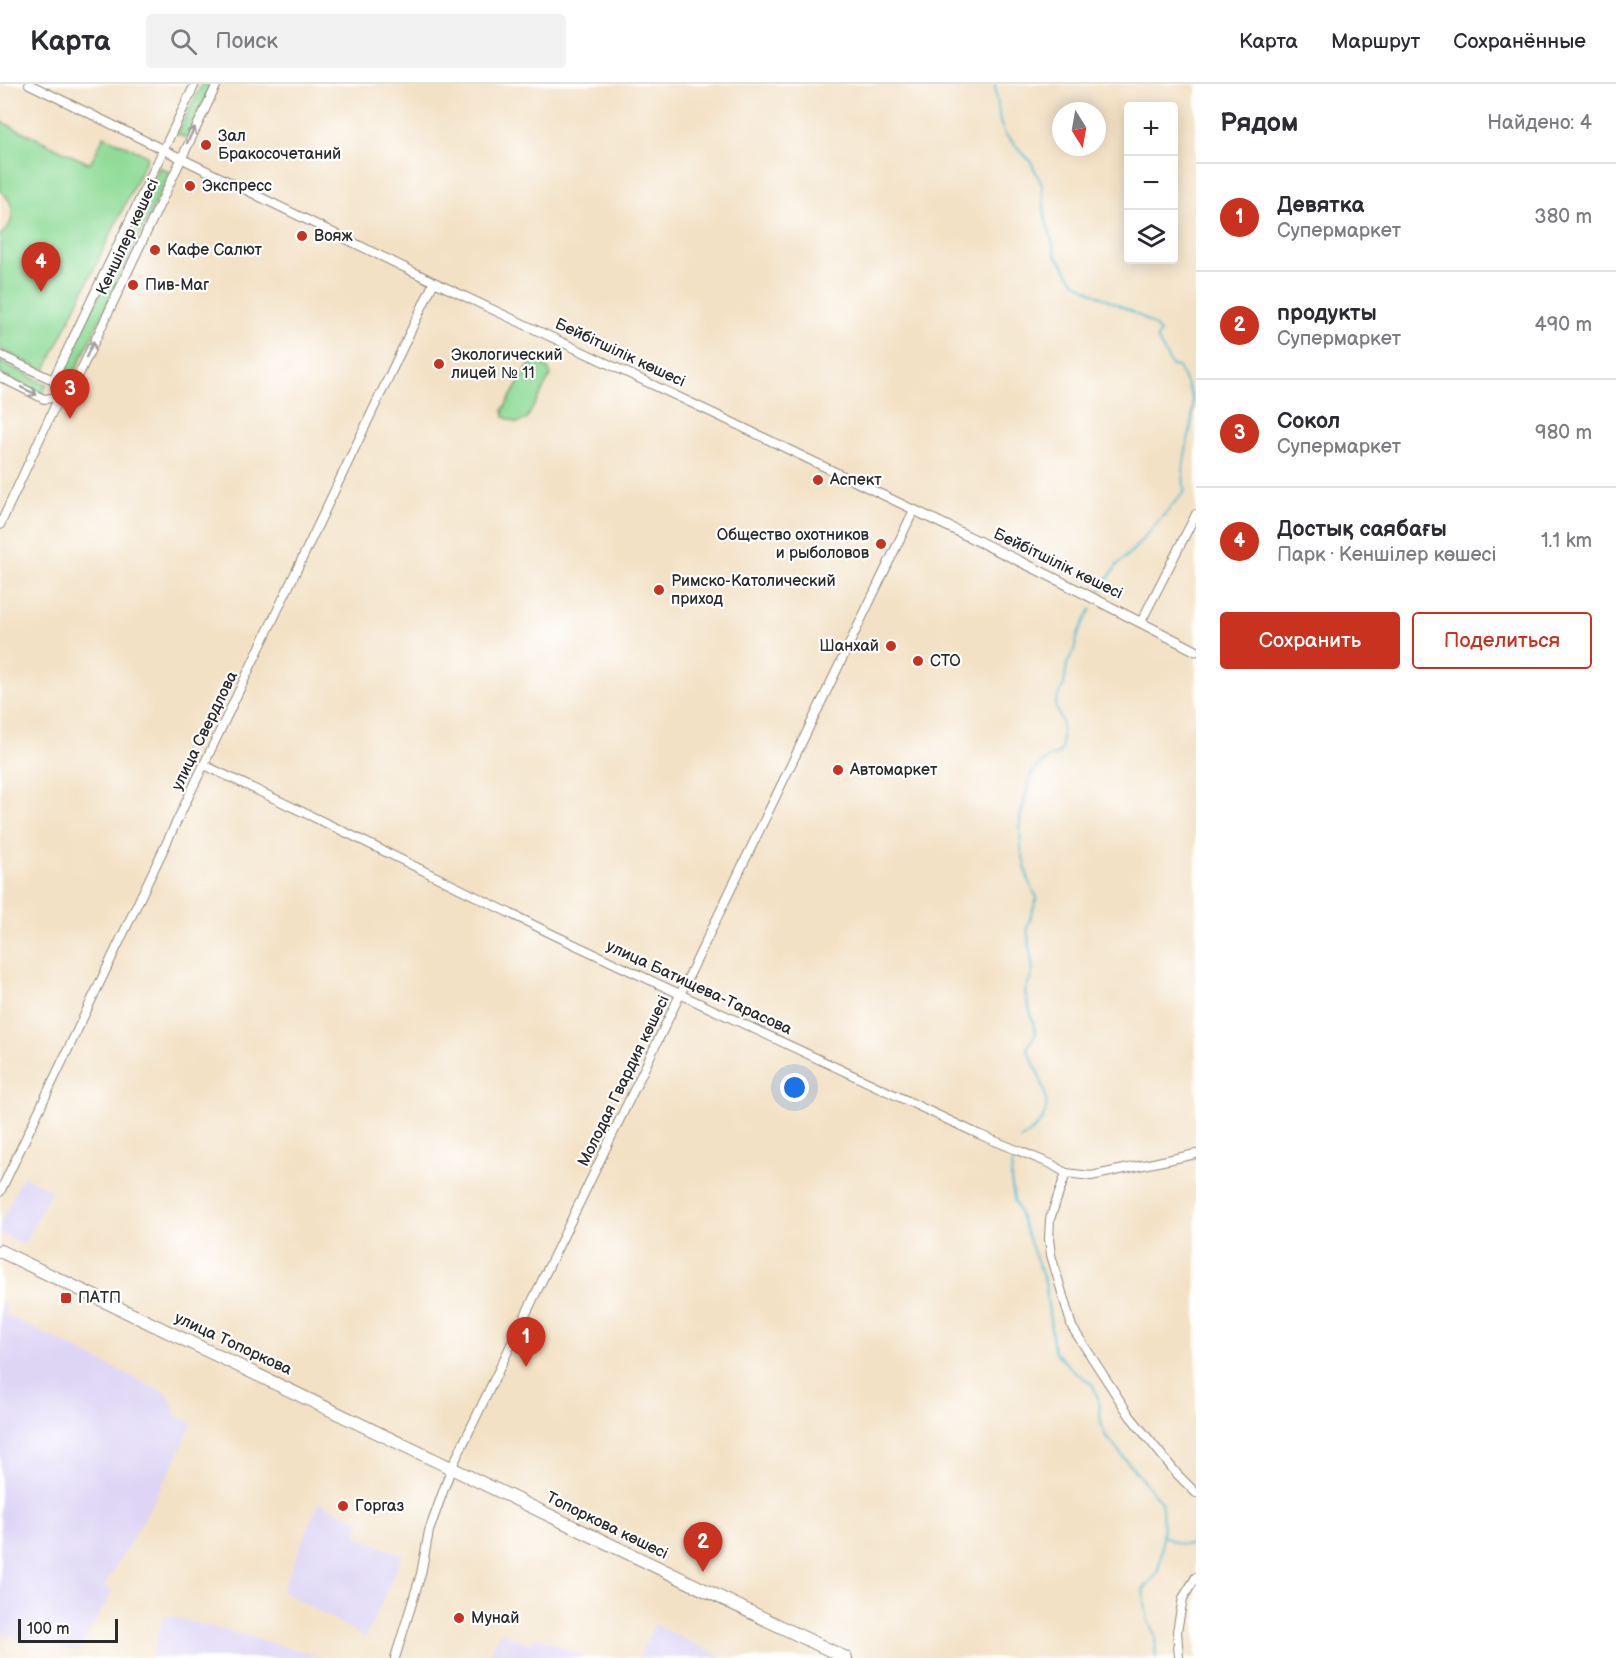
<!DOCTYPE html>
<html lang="ru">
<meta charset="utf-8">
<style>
body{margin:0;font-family:"Balsamiq Sans",sans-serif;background:#f2f2f3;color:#2b2b33}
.controls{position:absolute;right:18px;top:18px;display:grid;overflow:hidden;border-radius:6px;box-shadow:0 3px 15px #0003}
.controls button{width:54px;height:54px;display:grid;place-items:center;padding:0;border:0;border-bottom:2px solid #e1e1e2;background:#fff;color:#2b2b33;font:30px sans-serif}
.compass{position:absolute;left:1052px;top:18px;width:54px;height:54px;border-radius:50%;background:#fff;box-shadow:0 3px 15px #0003;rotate:169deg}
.scale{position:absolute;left:18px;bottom:15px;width:100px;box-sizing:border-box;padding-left:6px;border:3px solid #2b2b2b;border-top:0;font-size:16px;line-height:21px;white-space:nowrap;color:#2b2b2b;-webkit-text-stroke:4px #fff;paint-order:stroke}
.you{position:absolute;left:795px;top:1004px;width:21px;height:21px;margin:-15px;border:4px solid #fff;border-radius:50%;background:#1a73e8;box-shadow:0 0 0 9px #1a73e833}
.badge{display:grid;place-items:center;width:39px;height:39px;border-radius:50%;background:#c8321e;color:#fff;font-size:20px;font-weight:700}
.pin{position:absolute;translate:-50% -50px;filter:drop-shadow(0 2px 3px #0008)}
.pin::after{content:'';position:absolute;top:32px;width:21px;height:18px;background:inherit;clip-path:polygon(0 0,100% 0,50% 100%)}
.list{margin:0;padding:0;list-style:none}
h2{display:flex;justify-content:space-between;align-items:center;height:78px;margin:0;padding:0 24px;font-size:26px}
h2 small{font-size:20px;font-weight:400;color:#7c7c81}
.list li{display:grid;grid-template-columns:39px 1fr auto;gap:18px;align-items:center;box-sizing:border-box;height:108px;padding:0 24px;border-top:2px solid #e1e1e2}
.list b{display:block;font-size:22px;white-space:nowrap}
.list p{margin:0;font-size:20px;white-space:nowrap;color:#7c7c81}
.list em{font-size:20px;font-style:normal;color:#7c7c81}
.actions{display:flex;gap:12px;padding:18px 24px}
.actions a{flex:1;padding:14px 0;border:2px solid #c8321e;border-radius:6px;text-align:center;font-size:21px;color:#c8321e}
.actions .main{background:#c8321e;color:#fff}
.icon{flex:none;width:33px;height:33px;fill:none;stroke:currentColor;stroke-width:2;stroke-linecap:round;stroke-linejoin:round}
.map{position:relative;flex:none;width:1196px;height:1574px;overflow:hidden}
header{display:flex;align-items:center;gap:36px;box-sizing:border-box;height:84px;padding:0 30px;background:#fff;border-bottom:2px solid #e1e1e2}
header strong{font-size:28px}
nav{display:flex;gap:33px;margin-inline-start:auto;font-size:21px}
.search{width:420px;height:54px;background:#f2f2f3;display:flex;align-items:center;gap:15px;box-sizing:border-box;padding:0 21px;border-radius:6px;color:#7c7c81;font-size:22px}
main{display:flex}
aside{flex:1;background:#fff}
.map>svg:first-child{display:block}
</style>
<header>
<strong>Карта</strong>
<div class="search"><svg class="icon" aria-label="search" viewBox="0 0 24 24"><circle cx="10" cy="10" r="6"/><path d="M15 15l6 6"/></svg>Поиск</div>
<nav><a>Карта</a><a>Маршрут</a><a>Сохранённые</a></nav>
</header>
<main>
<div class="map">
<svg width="1196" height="1574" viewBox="0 0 1196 1574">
<rect width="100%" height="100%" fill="#fff"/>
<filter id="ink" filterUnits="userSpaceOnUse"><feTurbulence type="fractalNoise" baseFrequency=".0167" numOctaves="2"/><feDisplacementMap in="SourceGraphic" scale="12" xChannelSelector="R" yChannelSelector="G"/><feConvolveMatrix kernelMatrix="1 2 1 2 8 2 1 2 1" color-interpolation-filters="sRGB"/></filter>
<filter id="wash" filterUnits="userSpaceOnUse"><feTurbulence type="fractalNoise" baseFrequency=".008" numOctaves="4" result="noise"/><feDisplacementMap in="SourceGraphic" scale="24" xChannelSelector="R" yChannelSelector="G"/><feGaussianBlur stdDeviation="1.35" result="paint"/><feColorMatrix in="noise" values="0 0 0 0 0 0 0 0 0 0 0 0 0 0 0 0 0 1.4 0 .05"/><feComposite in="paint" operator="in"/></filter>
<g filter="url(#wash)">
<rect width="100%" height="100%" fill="#f3e1c5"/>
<g fill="#ded5f5">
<polygon points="23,1092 51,1106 24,1161 0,1149 0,1139"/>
<polygon points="0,1218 7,1221 4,1230 169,1311 177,1331 192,1340 173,1381 146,1431 104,1502 113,1507 78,1568 0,1549"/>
<polygon points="319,1418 362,1438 356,1452 402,1471 366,1554 282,1507"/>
<polygon points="164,1531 247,1552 325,1574 151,1574"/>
<polygon points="654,1540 682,1554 725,1574 632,1574 639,1573"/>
<polygon points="500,1548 531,1560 536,1552 586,1574 488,1574"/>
</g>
<g fill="#8fdb97" stroke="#5d8361" stroke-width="1.5">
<polygon points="202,0 212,0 186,54 177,50"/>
<path d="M0 37 90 80 104 52 148 72 45 287 0 265V151C16 140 17 118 0 107Z"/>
<polygon points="159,83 170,88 70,298 59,293"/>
<polygon points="0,277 47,301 42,310 0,289"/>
<polygon points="537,279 548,284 551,291 526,336 517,339 504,333 503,326 529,281"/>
</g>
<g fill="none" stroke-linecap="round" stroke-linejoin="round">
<g stroke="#52bccf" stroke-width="2">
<path d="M995 0 1000 38 1005 50 1031 78 1042 101 1045 131 1056 173C1067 181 1066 191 1076 198 1100 217 1142 226 1160 248L1157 255 1172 282 1178 283C1184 294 1193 310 1193 323 1193 351 1178 378 1185 407L1133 466 1117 481 1100 507"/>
<path d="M1020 1056C1026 1051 1034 1046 1039 1040 1058 1018 1035 986 1027 963L1036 950 1025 908 1033 887 1027 844 1037 814 1029 798 1021 764 1020 734 1032 688 1049 673 1056 671 1062 666V639L1055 621 1059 610 1064 601 1067 580 1074 566 1079 547 1091 525"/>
<path d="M1012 1075 1011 1096 1014 1115 1045 1198 1054 1267 1073 1286 1093 1301 1099 1318 1101 1338 1105 1351 1161 1418C1164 1433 1163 1479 1156 1491 1152 1496 1147 1501 1143 1506L1148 1537 1155 1551 1156 1574"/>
<path d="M1161 1450C1173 1458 1182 1463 1196 1460"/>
</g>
</g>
</g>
<g filter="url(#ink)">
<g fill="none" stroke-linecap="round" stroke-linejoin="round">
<g stroke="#8f8678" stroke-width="10">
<g id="minor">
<polyline points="29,0 434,198 719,332 914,426 451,1385 429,1447 421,1490 395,1574"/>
<polyline points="0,271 53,296"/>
<polyline points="0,293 44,315 59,313 72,305 217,0"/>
<polyline points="53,296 195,0"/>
<polyline points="0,441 59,313 53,296"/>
<polyline points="1141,538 1196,430"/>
<polyline points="204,681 349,750 554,851 978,1050 1051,1080 1066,1089 1091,1092 1196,1070"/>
<polyline points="1066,1089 1050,1135 1049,1155 1051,1171 1072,1243 1130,1332 1177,1390 1196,1409"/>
<polyline points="0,1108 434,198"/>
<polyline points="1179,1574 1177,1547 1183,1514 1196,1493"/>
</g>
</g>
<g stroke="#8f8678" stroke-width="11">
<polyline id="tertiary" points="914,426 1046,490 1196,567"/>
</g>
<g stroke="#8f8678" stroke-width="14">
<polyline id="trunk" points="0,1167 846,1574"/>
</g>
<use href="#minor" stroke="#fff" stroke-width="8"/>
<use href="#tertiary" stroke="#fff" stroke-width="9"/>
<use href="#trunk" stroke="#fff" stroke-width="12"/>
</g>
<defs><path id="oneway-shaft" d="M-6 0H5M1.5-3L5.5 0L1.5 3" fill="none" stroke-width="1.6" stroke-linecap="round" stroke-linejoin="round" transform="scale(1.5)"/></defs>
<g stroke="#a0a0a0">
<use href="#oneway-shaft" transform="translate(191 51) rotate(-64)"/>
<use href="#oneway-shaft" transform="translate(90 265) rotate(-65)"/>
<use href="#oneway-shaft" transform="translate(29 307) rotate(26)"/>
</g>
</g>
<g fill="#c8321e" stroke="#fff" stroke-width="2">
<circle cx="206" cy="61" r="6"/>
<circle cx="190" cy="102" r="6"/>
<circle cx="302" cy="152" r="6"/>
<circle cx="155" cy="166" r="6"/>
<circle cx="133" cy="201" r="6"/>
<circle cx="439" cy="280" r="6"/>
<circle cx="818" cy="396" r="6"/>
<circle cx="881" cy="460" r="6"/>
<circle cx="659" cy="506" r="6"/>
<circle cx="891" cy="562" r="6"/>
<circle cx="918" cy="577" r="6"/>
<circle cx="838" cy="686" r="6"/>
<rect x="60" y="1208" width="12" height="12" rx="3"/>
<circle cx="343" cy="1422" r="6"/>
<circle cx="459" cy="1534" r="6"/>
</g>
<g text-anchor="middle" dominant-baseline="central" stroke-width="4.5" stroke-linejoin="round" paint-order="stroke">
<g font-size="16" fill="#2b2b2b" stroke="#fff" text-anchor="start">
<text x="218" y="52">Зал<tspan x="218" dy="18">Бракосочетаний</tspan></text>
<text x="202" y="102">Экспресс</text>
<text x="314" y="152">Вояж</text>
<text x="167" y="166">Кафе Салют</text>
<text x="145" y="201">Пив-Маг</text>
<text x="451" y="271">Экологический<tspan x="451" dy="18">лицей № 11</tspan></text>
<text x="830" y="396">Аспект</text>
<text x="869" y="451" text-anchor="end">Общество охотников<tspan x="869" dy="18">и рыболовов</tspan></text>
<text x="671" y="497">Римско-Католический<tspan x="671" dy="18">приход</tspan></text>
<text x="879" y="562" text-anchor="end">Шанхай</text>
<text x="930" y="577">СТО</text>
<text x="850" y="686">Автомаркет</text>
<text x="78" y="1214">ПАТП</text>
<text x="355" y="1422">Горгаз</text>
<text x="471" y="1534">Мунай</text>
</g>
<g font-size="16" fill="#2b2b2b" stroke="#fff">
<text transform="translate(128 153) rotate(-65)">Кеншілер көшесі</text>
<text transform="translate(620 269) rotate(25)">Бейбітшілік көшесі</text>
<text transform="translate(1058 480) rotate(26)">Бейбітшілік көшесі</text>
<text transform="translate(205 647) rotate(-64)">улица Свердлова</text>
<text transform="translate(699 904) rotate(25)">улица Батищева-Тарасова</text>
<text transform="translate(624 997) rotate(-64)">Молодая Гвардия көшесі</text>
<text transform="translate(233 1260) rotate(25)">улица Топоркова</text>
<text transform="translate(607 1442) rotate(26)">Топоркова көшесі</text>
</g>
</g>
</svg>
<div class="controls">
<button>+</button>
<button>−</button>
<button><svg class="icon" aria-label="layers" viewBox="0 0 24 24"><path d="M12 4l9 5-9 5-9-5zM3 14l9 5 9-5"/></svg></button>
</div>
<svg class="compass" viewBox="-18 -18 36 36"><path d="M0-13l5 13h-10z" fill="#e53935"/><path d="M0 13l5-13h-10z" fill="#7c7c81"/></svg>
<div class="scale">100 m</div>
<div class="you"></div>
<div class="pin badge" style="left:526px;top:1283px">1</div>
<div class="pin badge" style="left:703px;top:1488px">2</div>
<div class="pin badge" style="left:70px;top:335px">3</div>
<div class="pin badge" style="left:41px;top:208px">4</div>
</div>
<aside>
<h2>Рядом<small>Найдено: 4</small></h2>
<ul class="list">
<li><span class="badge">1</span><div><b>Девятка</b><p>Супермаркет</p></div><em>380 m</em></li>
<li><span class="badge">2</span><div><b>продукты</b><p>Супермаркет</p></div><em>490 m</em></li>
<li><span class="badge">3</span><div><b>Сокол</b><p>Супермаркет</p></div><em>980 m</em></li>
<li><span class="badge">4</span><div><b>Достық саябағы</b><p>Парк · Кеншілер көшесі</p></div><em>1.1 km</em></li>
</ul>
<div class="actions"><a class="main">Сохранить</a><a>Поделиться</a></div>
</aside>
</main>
